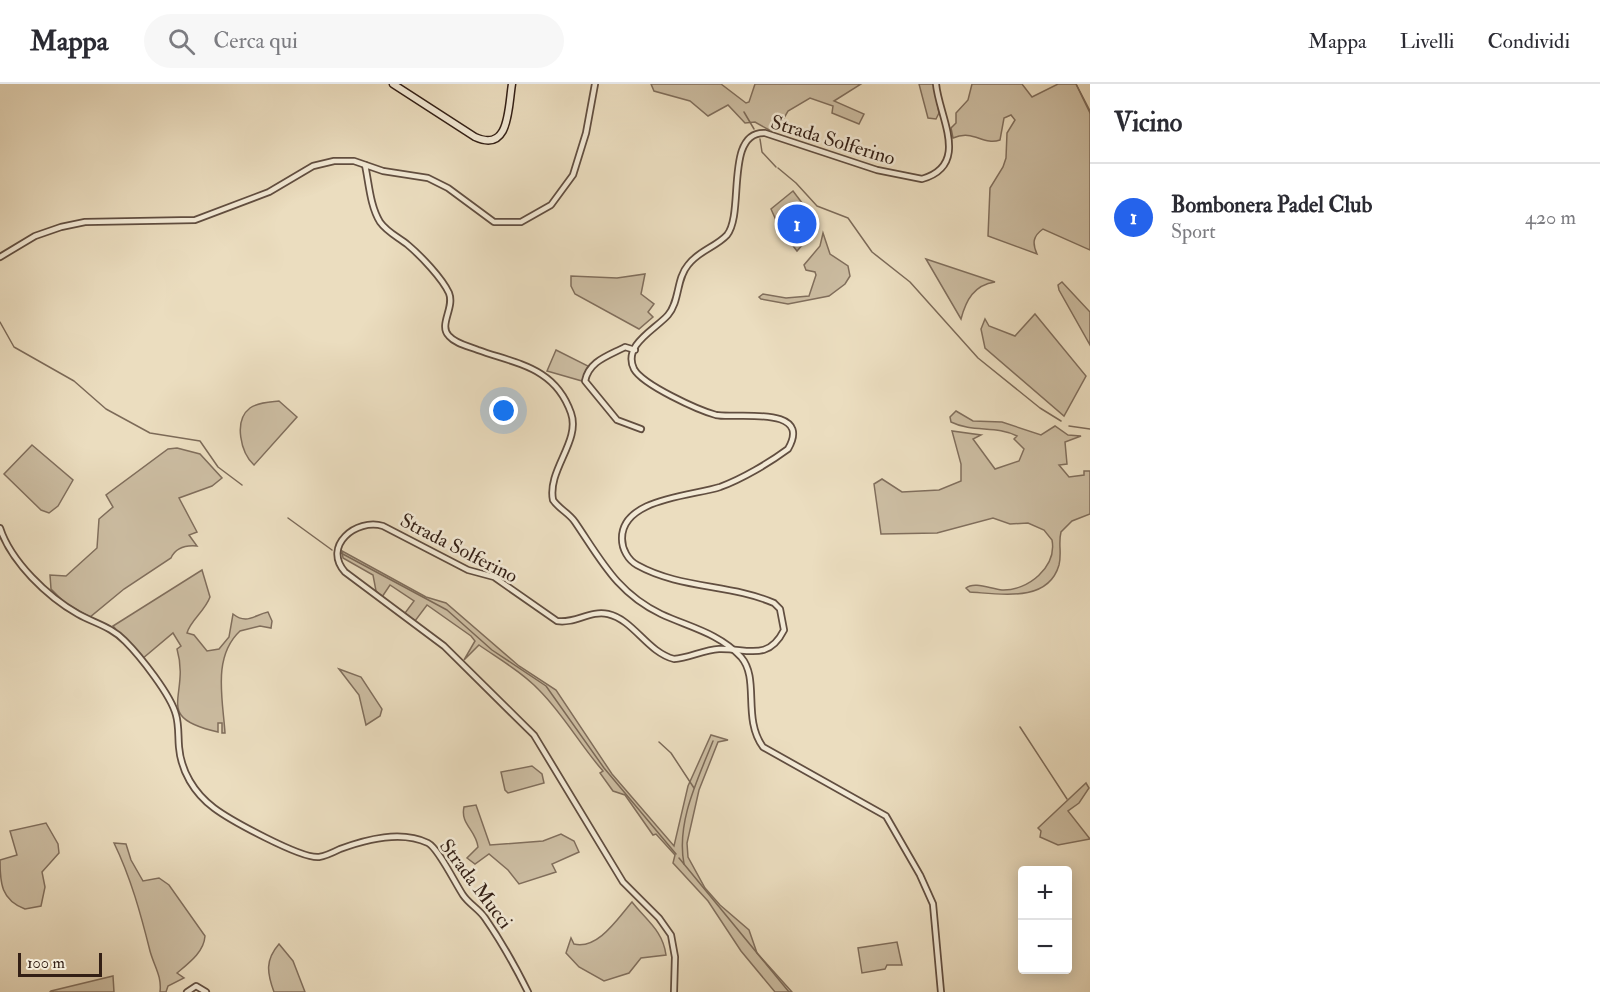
<!DOCTYPE html>
<html lang="it">
<meta charset="utf-8">
<style>
body{margin:0;font-family:"IM FELL Double Pica",serif;background:#f7f7f7;color:#2b2b33}
.controls{position:absolute;right:18px;bottom:18px;display:grid;overflow:hidden;border-radius:6px;box-shadow:0 3px 15px #0003}
.controls button{width:54px;height:54px;display:grid;place-items:center;padding:0;border:0;border-bottom:2px solid #e1e1e2;background:#fff;color:#2b2b33;font:30px sans-serif}
.scale{position:absolute;left:18px;bottom:15px;width:84px;box-sizing:border-box;padding-left:6px;border:3px solid #331f15;border-top:0;font-size:16px;line-height:21px;white-space:nowrap;color:#331f15;-webkit-text-stroke:4px #f2e9d5;paint-order:stroke}
.you{position:absolute;left:504px;top:327px;width:21px;height:21px;margin:-15px;border:4px solid #fff;border-radius:50%;background:#1a73e8;box-shadow:0 0 0 9px #1a73e833}
.badge{display:grid;place-items:center;width:39px;height:39px;border-radius:50%;background:#2563eb;color:#fff;font-size:20px;font-weight:700}
.pin{position:absolute;translate:-50% -50%;border:3px solid #fff;box-shadow:0 2px 6px #0006}
.list{margin:0;padding:0;list-style:none}
h2{display:flex;justify-content:space-between;align-items:center;height:78px;margin:0;padding:0 24px;font-size:26px}
h2 small{font-size:20px;font-weight:400;color:#7c7c81}
.list li{display:grid;grid-template-columns:39px 1fr auto;gap:18px;align-items:center;box-sizing:border-box;height:108px;padding:0 24px;border-top:2px solid #e1e1e2}
.list b{display:block;font-size:22px;white-space:nowrap}
.list p{margin:0;font-size:20px;white-space:nowrap;color:#7c7c81}
.list em{font-size:20px;font-style:normal;color:#7c7c81}
.icon{flex:none;width:33px;height:33px;fill:none;stroke:currentColor;stroke-width:2;stroke-linecap:round;stroke-linejoin:round}
.map{position:relative;flex:none;width:1090px;height:908px;overflow:hidden}
header{display:flex;align-items:center;gap:36px;box-sizing:border-box;height:84px;padding:0 30px;background:#fff;border-bottom:2px solid #e1e1e2}
header strong{font-size:28px}
nav{display:flex;gap:33px;margin-inline-start:auto;font-size:21px}
.search{width:420px;height:54px;background:#f7f7f7;display:flex;align-items:center;gap:15px;box-sizing:border-box;padding:0 21px;border-radius:33px;color:#7c7c81;font-size:22px}
main{display:flex}
aside{flex:1;background:#fff}
.map>svg:first-child{display:block}
</style>
<header>
<strong>Mappa</strong>
<div class="search"><svg class="icon" aria-label="search" viewBox="0 0 24 24"><circle cx="10" cy="10" r="6"/><path d="M15 15l6 6"/></svg>Cerca qui</div>
<nav><a>Mappa</a><a>Livelli</a><a>Condividi</a></nav>
</header>
<main>
<div class="map">
<svg width="1090" height="908" viewBox="0 0 1090 908">
<rect width="100%" height="100%" fill="#ebddbf"/>
<filter id="stains"><feTurbulence type="fractalNoise" baseFrequency=".00333" numOctaves="4"/><feColorMatrix values="0 0 0 0 .2 0 0 0 0 .09 0 0 0 0 .02 0 0 0 .5 -.17"/></filter>
<radialGradient id="worn" r=".72"><stop offset=".6" stop-color="#630" stop-opacity="0"/><stop offset="1" stop-color="#630" stop-opacity=".3"/></radialGradient>
<g fill="#ccbda2" stroke="#806e5c" stroke-width="1.5">
<polygon points="651,0 721,0 746,19 749,18 755,0 861,0 834,17 864,30 859,40 832,29 833,22 810,14 788,27 777,46 769,46 755,38 745,39 728,21 708,32 690,17 654,7"/>
<polygon points="919,0 934,0 939,29 936,35 928,34"/>
<path d="M972 0H1022L1032 13 1058 0H1076L1090 27V166L1043 145C1033 152 1032 159 1037 170L988 152 990 104 1003 83 1006 74 1007 49 1015 36 1011 31 1004 34 1000 56C983 62 974 45 953 54L951 44 956 39V29L968 16Z"/>
<polygon points="793,107 815,136 817,144 797,167 780,145 771,125"/>
<polygon points="823,149 830,170 848,182 850,192 845,200 829,212 788,220 761,215 759,213 763,210 786,214 809,212 816,191 815,188 806,186 804,181 820,162"/>
<path d="M926 175 995 198C974 201 966 216 961 235Z"/>
<polygon points="645,190 641,210 654,220 648,228 653,233 639,245 575,210 571,202 571,192 617,194"/>
<polygon points="1062,198 1090,228 1090,261 1059,206 1058,201"/>
<polygon points="1035,230 1086,292 1064,332 985,264 981,245 985,235 989,242 1015,252"/>
<polygon points="556,266 588,282 582,297 547,287"/>
<path d="M279 317 297 333 254 381C241 369 233 337 250 324 258 318 270 318 279 317Z"/>
<path d="M956 327 973 337 1002 338 1041 351 1055 342 1068 351 1081 352 1065 358 1067 380 1059 381 1069 393 1084 391V387H1090V430L1072 437 1061 448C1058 459 1062 469 1059 481 1048 519 1001 510 970 508L966 504C974 497 991 505 1002 506 1028 507 1057 483 1052 456L1044 446 1028 439 1010 440 993 434 937 449 881 450 874 400 882 395 902 408 939 406 961 397V380L952 347 981 351 973 355 995 385 1019 377 1024 365 1014 355 1017 352C996 341 973 349 951 338L950 333Z"/>
<polygon points="32,361 73,396 58,422 49,429 41,426 4,390"/>
<path d="M177 364 200 370 222 394 212 402 179 414 197 448 189 451 197 462C186 461 176 463 171 474L124 505 90 533 65 519 51 505 50 491 66 492 97 464 99 435 113 423 106 411 168 365Z"/>
<path d="M342 467 426 513 446 519 519 582 556 606 612 690 674 762 688 702 711 651 728 656 718 658 699 706 687 759 688 773 705 804 720 821 749 846 757 869 792 908H775L741 867 708 817 673 779 675 771 656 750 653 751 625 711 613 707 600 689 603 687C580 661 564 631 539 606 522 588 499 575 479 561L464 576 475 557 471 552 427 521 415 537 405 529 414 517 390 501 382 513 376 507 373 491 343 474Z"/>
<path d="M202 486 210 513C205 527 190 537 187 549L194 551 207 567 219 565 229 553 233 530C247 541 254 531 268 528L272 537 271 544 260 542 240 547C212 573 223 616 225 649H222V639H218V648C151 633 191 613 177 565L181 562 173 549 142 575 113 542Z"/>
<polygon points="339,585 361,593 382,625 380,632 366,641 359,611"/>
<polygon points="532,682 542,690 544,699 508,709 505,706 501,688"/>
<polygon points="1086,699 1089,704 1079,719 1068,727 1090,755 1058,761 1040,753 1041,747 1038,744"/>
<path d="M476 721 490 761 543 757 561 750 574 757 579 768 552 780 556 788 519 800 508 786 489 770 475 780 467 774 478 763C476 746 460 740 464 723Z"/>
<path d="M46 739 58 760 59 769 42 788 45 803 41 822 25 825C1 816 0 799 0 776L17 771 10 747Z"/>
<path d="M114 759 126 760 131 776 143 797 159 794 169 801 205 852C204 868 189 879 177 889L184 894 168 902 166 908H160C162 892 154 882 150 867 141 831 131 794 114 759Z"/>
<path d="M632 818C647 837 663 847 666 871L641 874 629 889 604 897 579 883 566 869 571 854 574 860C598 866 618 834 632 818Z"/>
<polygon points="897,858 902,881 887,881 885,885 862,889 858,864"/>
<path d="M279 860 293 877 305 908H274C267 889 265 876 279 860Z"/>
<polygon points="113,892 114,908 50,908 51,907"/>
</g>
<g fill="none" stroke-linecap="round" stroke-linejoin="round">
<g stroke="#7c6a58" stroke-width="1.5">
<polyline points="1076,0 1090,29"/>
<polyline points="744,28 754,45"/>
<polyline points="760,55 762,68 776,83"/>
<polyline points="778,84 796,99 817,122 848,134 872,168 910,198 978,274 1040,324 1061,337"/>
<polyline points="0,238 14,263 74,297 106,325 150,349 200,357 218,383 242,401"/>
<polyline points="1069,342 1090,345"/>
<polyline points="288,434 332,466"/>
<polyline points="341,469 447,526 492,566 546,602 604,684 676,770"/>
<polyline points="1020,643 1067,715"/>
<polyline points="659,658 671,669 694,704"/>
<polyline points="679,774 789,908"/>
<path d="M684 780C676 738 698 695 713 657"/>
</g>
<g stroke="#614e40" stroke-width="8">
<g id="minor">
<path d="M365 81C369 99 370 122 380 138 387 148 398 153 408 161 421 172 442 194 449 209 455 224 438 241 449 252 456 260 468 262 478 266 517 280 555 283 571 329 581 357 547 386 553 416 559 425 569 429 575 438 601 476 617 509 661 530 689 543 719 549 741 573 760 595 742 634 763 663L886 732 920 791 933 820 941 908"/>
<polyline points="0,173 35,152 61,143 85,138 195,136 269,108 313,82 334,77 354,77 383,87 428,94 448,104 494,138 521,138 551,121 573,91 586,49 595,0"/>
<path d="M635 266 625 263C608 272 589 277 585 297L617 336 641 345"/>
<path d="M0 444C11 478 48 513 78 530 94 539 112 543 125 557 140 572 171 611 176 631 179 641 178 652 179 663 181 687 194 709 214 724 230 736 301 775 319 773 326 772 334 768 340 765 367 755 401 746 428 759 438 764 455 799 463 811 469 820 479 825 485 834 501 857 515 882 528 908"/>
<polyline points="187,908 196,902 206,908"/>
<path d="M674 908 675 873 671 851 659 834 623 798 534 651 444 562 345 488C322 462 356 434 383 442L468 486 494 493 557 537C575 540 590 526 608 530 634 536 647 568 674 575 689 574 703 566 719 565 747 564 768 578 784 546L780 525 774 519C730 500 680 505 637 481 628 476 622 465 622 455 621 414 693 412 720 403 742 395 769 379 788 365 814 320 733 335 716 331 698 326 643 301 634 285 622 261 656 245 668 231 680 217 676 195 688 181 698 167 716 163 727 151 745 129 724 47 765 49L877 86 922 95C971 81 939 33 936 0"/>
</g>
</g>
<g stroke="#331f15" stroke-width="9">
<path id="secondary" d="M393 0 475 53C510 69 508 24 512 0"/>
</g>
<use href="#minor" stroke="#f2e9d5" stroke-width="4.5"/>
<use href="#secondary" stroke="#f2e9d5" stroke-width="6"/>
</g>
<g text-anchor="middle" dominant-baseline="central" stroke-width="5" stroke-linejoin="round" paint-order="stroke">
<g font-size="20" fill="#331f15" stroke="#f2e9d5">
<text transform="translate(833 56) rotate(17)">Strada Solferino</text>
<text transform="translate(459 464) rotate(27)">Strada Solferino</text>
<text transform="translate(476 800) rotate(53)">Strada Mucci</text>
</g>
</g>
<rect width="100%" height="100%" filter="url(#stains)"/>
<rect width="100%" height="100%" fill="url(#worn)"/>
</svg>
<div class="controls">
<button>+</button>
<button>−</button>
</div>
<div class="scale">100 m</div>
<div class="you"></div>
<div class="pin badge" style="left:797px;top:140px">1</div>
</div>
<aside>
<h2>Vicino<small></small></h2>
<ul class="list">
<li><span class="badge">1</span><div><b>Bombonera Padel Club</b><p>Sport</p></div><em>420 m</em></li>
</ul>
</aside>
</main>
